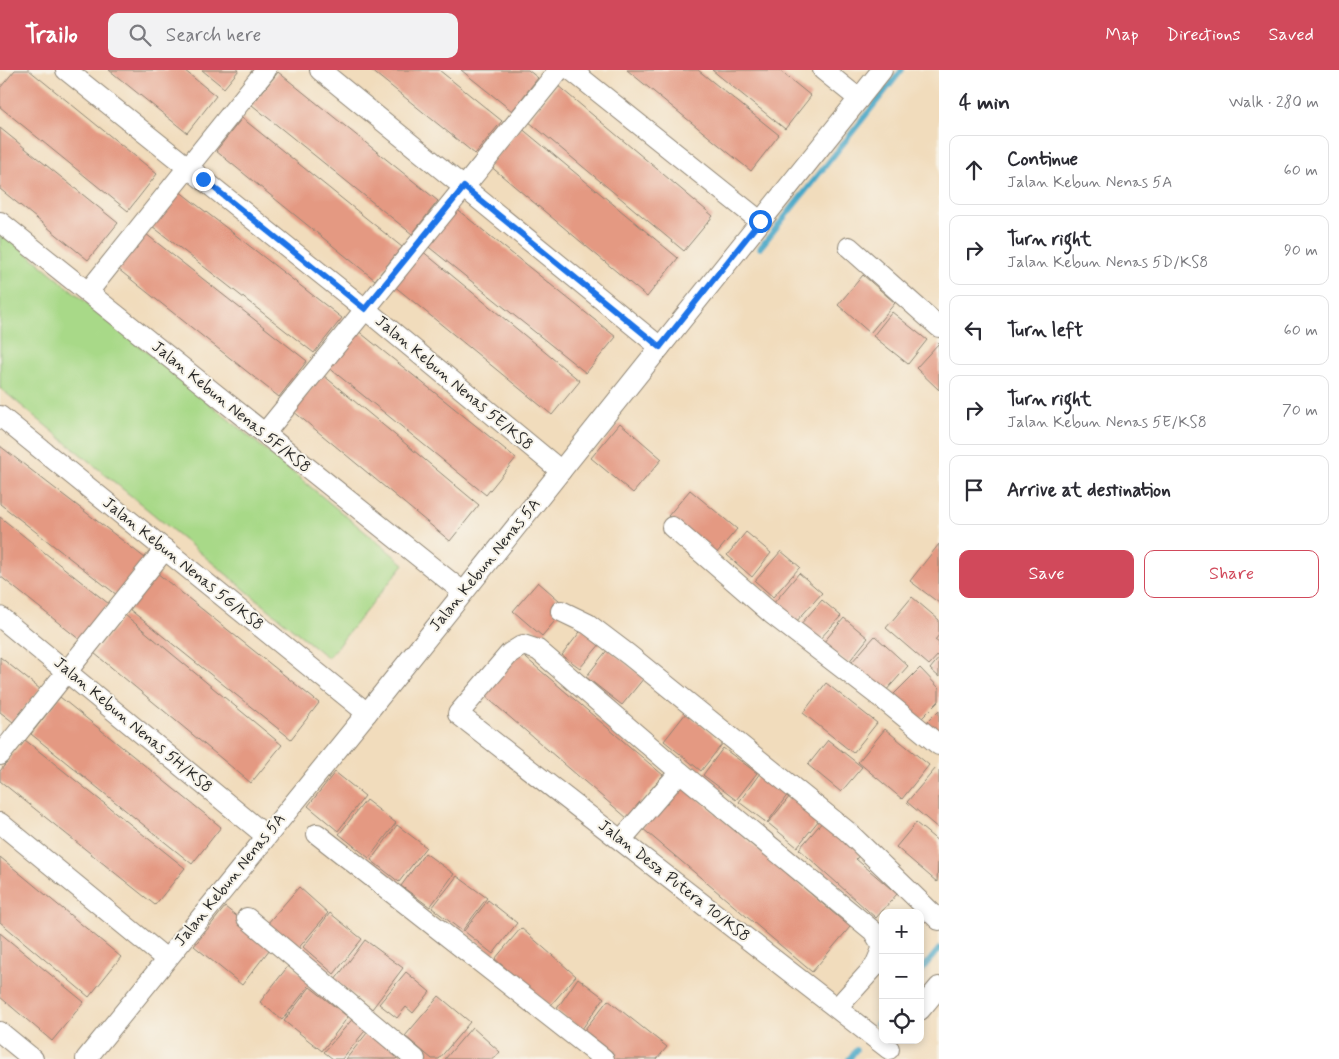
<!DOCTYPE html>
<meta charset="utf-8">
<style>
body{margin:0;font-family:Mynerve,sans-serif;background:#f2f2f3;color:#2b2b33}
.controls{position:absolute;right:15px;bottom:15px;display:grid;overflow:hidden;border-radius:10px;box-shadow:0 2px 8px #0003}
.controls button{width:45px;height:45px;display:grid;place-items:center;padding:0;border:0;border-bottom:1px solid #e1e1e2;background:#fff;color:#2b2b33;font:25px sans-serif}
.stop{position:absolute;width:15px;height:15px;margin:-11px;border:4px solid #1a73e8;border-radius:50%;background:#fff}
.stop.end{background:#1a73e8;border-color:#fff;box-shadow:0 1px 5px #0008}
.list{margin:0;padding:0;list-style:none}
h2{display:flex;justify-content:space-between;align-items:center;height:65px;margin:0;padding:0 20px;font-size:21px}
h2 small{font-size:16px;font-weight:400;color:#7c7c81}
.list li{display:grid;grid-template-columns:32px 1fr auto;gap:15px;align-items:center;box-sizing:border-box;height:70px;margin:0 10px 10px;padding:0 10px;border:1px solid #e1e1e2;border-radius:10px}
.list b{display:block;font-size:19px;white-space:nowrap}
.list p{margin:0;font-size:16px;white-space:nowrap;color:#7c7c81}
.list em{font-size:16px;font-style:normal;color:#7c7c81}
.actions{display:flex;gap:10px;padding:15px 20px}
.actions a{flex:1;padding:11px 0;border:1px solid #d1495b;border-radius:10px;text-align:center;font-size:18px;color:#d1495b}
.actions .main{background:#d1495b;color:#fff}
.icon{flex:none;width:28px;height:28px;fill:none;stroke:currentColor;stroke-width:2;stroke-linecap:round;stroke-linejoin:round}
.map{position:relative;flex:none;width:939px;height:989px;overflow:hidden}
header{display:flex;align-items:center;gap:30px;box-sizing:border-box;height:70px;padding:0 25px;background:#d1495b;color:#fff}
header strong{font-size:24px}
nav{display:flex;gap:28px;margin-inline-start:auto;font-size:18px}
.search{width:350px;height:45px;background:#f2f2f3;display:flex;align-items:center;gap:12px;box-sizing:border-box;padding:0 18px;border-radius:10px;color:#7c7c81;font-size:19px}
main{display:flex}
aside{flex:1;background:#fff}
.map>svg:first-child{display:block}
</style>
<header>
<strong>Trailo</strong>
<div class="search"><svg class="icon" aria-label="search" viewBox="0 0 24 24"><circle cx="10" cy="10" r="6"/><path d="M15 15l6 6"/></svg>Search here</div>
<nav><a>Map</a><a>Directions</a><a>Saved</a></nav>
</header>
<main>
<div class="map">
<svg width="939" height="989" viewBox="0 0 939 989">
<rect width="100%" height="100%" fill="#f7f3e8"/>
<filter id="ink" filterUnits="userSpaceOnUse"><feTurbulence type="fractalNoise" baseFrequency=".02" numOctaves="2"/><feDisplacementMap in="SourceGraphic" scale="10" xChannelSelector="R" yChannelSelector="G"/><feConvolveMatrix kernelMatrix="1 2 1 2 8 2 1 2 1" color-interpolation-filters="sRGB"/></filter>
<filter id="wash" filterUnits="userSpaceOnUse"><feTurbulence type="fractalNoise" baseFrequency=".0096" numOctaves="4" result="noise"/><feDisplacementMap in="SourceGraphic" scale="20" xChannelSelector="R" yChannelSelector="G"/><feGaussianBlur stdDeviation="1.12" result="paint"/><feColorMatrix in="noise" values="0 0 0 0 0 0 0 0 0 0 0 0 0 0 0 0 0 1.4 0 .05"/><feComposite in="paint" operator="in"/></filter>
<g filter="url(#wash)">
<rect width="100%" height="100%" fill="#f1dcbc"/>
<polygon fill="#a8d988" stroke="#6a825a" points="0,161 404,494 328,588 0,318"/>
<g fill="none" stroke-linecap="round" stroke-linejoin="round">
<g stroke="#48a7c7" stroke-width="5.5">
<polyline points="760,178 902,0"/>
<polyline points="920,902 939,879"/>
<polyline points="877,954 883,948"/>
<polyline points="849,989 856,980"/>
</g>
</g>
<g id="blocks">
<g fill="#e49982">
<polygon points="15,0 29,0 157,104 128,141 0,37 0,18"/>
<polygon points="109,0 184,0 216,26 187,63"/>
<polygon points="202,0 239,0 224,18"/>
<polygon points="371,0 439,0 502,51 475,84"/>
<polygon points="461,0 528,0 538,8 512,41"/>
<polygon points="627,0 698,0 779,65 751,101"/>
<polygon points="712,0 779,0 811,26 785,59"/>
<polygon points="278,2 438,131 412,164 252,35"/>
<polygon points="557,15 713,146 684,181 528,51"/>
<polygon points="242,48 402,177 375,210 216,81"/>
<polygon points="520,57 678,188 647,227 489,95"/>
<polygon points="0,58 118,153 88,190 0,119"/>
<polygon points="179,121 342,248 314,283 152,156"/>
<polygon points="454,137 616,267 586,303 425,174"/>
<polygon points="146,164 307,291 279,327 118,199"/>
<polygon points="421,180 580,311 552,345 393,215"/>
<polygon points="863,205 895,233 870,263 838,235"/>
<polygon points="892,242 927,270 908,294 873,266"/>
<polygon points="357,260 516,388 486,425 328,297"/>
<polygon points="939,273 939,320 916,298"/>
<polygon points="323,305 479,435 450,471 293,341"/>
<polygon points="620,353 662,389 633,423 591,388"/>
<polygon points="0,376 145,488 117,525 0,434"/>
<polygon points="690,420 737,459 715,485 668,446"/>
<polygon points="0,447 109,534 80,570 0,506"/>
<polygon points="746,462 771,483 752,507 727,485"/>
<polygon points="939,474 939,533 910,511"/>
<polygon points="781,481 800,497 773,527 755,511"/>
<polygon points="157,503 319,633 291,669 129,539"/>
<polygon points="799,503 822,523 795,553 773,534"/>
<polygon points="538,512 567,537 542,566 513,541"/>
<polygon points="912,527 939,550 939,565 935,570 939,573 939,584 929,595 886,558"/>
<polygon points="822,530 841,546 817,572 799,556"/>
<polygon points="125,545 282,675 251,713 94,583"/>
<polygon points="844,548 868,568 848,593 823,573"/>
<polygon points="583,558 601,573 580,598 562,585"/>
<polygon points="875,566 908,596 884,623 851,593"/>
<polygon points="608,579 644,608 622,635 586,607"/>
<polygon points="520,583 663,705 627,748 484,625"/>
<polygon points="0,587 40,619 13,652 0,642"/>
<polygon points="939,588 939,607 930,599"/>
<polygon points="920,598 939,618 939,631 918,652 892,626"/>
<polygon points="826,613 877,653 853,683 803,643"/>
<polygon points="60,627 221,757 192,794 31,664"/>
<polygon points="939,640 939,665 926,653"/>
<polygon points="686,643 723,673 701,701 664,671"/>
<polygon points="885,659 929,695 902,729 858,692"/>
<polygon points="25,670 185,798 155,835 0,711 0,701"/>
<polygon points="828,670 862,697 841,722 808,695"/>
<polygon points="723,678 757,703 736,730 703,705"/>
<polygon points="936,698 939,701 939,759 907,732"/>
<polygon points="335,702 365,726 338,761 308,736"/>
<polygon points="760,703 788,724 767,753 739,732"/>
<polygon points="680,713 850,857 812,902 642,758"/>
<polygon points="790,726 819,750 797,777 768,753"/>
<polygon points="366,730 396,753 369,788 339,764"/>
<polygon points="824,750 861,783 856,789 897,824 876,848 799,779"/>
<polygon points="916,753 939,772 937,812 896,777"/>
<polygon points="397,755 426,777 399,812 371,790"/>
<polygon points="425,783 454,804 430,837 401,816"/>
<polygon points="0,787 121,887 89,927 0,852"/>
<polygon points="457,806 487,828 462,861 432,838"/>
<polygon points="299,817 328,843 297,880 267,854"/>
<polygon points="488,830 517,853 493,884 464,861"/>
<polygon points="225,837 273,875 242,915 194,876"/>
<polygon points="330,843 362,869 334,904 303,877"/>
<polygon points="521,858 576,906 550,936 495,889"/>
<polygon points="0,863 84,932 52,971 0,927"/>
<polygon points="365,870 403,898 372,939 335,910"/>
<polygon points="289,895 312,912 282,950 260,932"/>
<polygon points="406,902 430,922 413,943 406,937 397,948 379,934"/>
<polygon points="578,908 604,928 582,959 556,940"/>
<polygon points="310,917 348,947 322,981 284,951"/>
<polygon points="439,926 470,952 439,989 432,989 405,966"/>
<polygon points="608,930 667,977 657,989 614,989 581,964"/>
<polygon points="356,945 369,956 342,989 333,989 324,982"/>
<polygon points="472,957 500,982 494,989 445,989"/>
<polygon points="371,958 401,983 396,989 346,989"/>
</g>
</g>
</g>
<g filter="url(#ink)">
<use href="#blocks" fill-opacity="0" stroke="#8e8474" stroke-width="1"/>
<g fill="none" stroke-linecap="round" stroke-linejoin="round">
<g stroke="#8e8474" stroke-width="22">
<g id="minor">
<polyline points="66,0 365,239 561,401"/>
<polyline points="320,0 660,277"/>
<polyline points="571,0 760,151"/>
<polyline points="823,0 859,29"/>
<polyline points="0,152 463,522"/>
<polyline points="849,177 939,257"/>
<polyline points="88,222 266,0"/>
<polyline points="0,346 367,643"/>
<polyline points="265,363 559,0"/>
<polyline points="672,457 772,544 884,630 939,675"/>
<polyline points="561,541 588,554 629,585 847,761 939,850"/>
<polyline points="0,547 265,765"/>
<polyline points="0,685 165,479"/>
<polyline points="0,753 166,889"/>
<polyline points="317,764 604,989"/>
<polyline points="621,770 680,702"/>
<polyline points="247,848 415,989"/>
<polyline points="837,938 875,896 883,877 873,861 680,702 538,580 523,575 510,583 458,644 889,979"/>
<polyline points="920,940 939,917"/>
<polyline points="0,962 33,989"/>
<polyline points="86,989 367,643 882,0"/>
</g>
</g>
<use href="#minor" stroke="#fff" stroke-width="20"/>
</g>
</g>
<g fill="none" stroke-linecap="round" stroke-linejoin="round" filter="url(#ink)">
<polyline stroke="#1a73e8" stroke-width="6" points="203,109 365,239 464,117 660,277 760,151"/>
</g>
<g text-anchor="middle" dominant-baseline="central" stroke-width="4" stroke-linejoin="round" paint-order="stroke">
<g font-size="16" fill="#2b2b2b" stroke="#f7f3e8">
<text transform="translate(454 313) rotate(40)">Jalan Kebun Nenas 5E/KS8</text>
<text transform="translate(231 337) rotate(39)">Jalan Kebun Nenas 5F/KS8</text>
<text transform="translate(183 494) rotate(39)">Jalan Kebun Nenas 5G/KS8</text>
<text transform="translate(485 495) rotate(-51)">Jalan Kebun Nenas 5A</text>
<text transform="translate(133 655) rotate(40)">Jalan Kebun Nenas 5H/KS8</text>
<text transform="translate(230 810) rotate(-51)">Jalan Kebun Nenas 5A</text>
<text transform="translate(674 811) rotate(38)">Jalan Desa Putera 10/KS8</text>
</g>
</g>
</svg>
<div class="controls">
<button>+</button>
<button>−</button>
<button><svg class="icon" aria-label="locate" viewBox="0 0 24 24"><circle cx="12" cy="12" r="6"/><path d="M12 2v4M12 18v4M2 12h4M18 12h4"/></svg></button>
</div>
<div class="stop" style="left:760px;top:151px"></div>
<div class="stop end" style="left:203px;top:109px"></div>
</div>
<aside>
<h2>4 min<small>Walk · 280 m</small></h2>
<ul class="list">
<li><svg class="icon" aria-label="ahead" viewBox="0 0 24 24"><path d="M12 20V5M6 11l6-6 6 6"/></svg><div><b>Continue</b><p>Jalan Kebun Nenas 5A</p></div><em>60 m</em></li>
<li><svg class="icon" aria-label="right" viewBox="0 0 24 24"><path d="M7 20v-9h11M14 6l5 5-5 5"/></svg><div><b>Turn right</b><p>Jalan Kebun Nenas 5D/KS8</p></div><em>90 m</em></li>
<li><svg class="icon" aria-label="left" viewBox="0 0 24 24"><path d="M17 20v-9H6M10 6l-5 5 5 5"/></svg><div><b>Turn left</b></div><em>60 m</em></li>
<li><svg class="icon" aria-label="right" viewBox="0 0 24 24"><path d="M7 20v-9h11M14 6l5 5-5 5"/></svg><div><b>Turn right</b><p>Jalan Kebun Nenas 5E/KS8</p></div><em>70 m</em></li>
<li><svg class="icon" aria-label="arrive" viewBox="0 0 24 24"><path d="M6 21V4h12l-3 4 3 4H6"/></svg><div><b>Arrive at destination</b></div></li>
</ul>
<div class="actions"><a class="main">Save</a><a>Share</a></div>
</aside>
</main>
